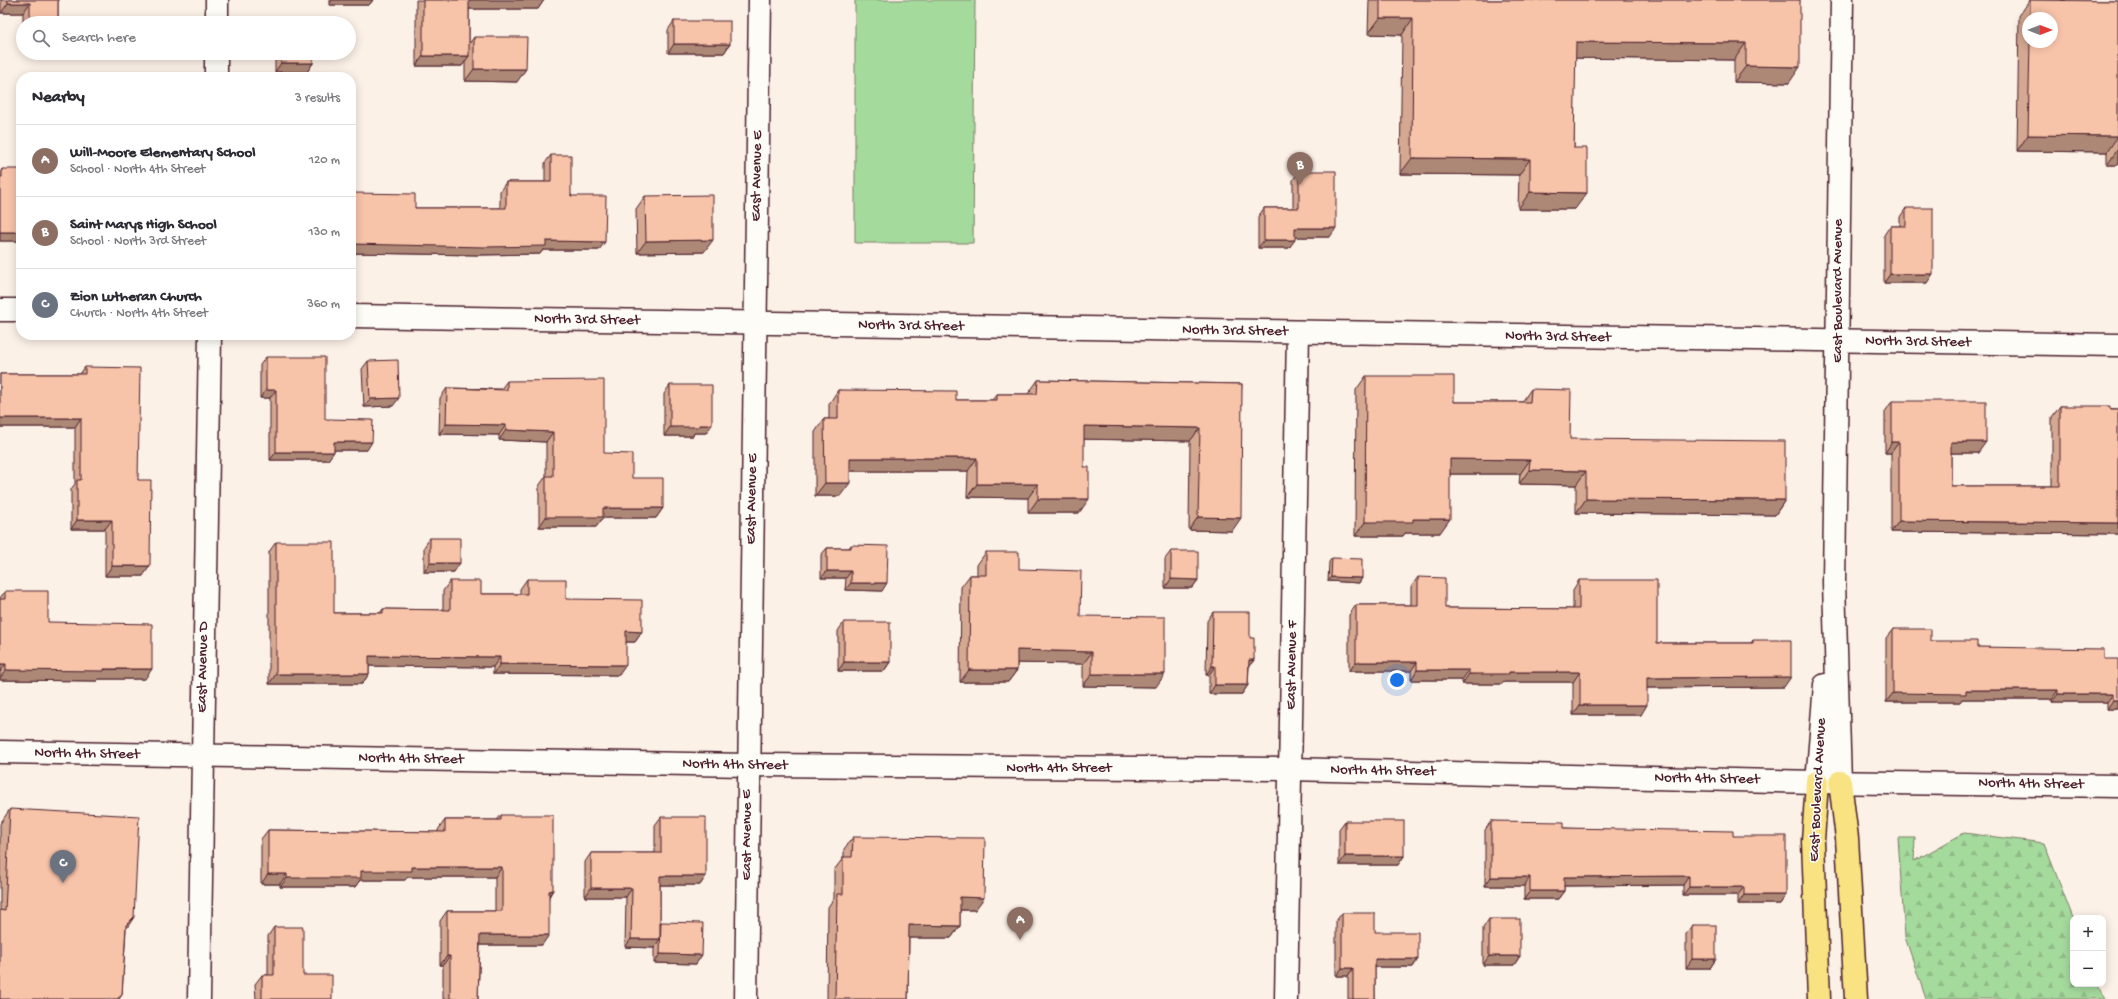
<!DOCTYPE html>
<meta charset="utf-8">
<style>
body{margin:0;font-family:"Gochi Hand",sans-serif;background:#f2f2f3;color:#2b2b33}
.controls{position:absolute;right:12px;bottom:12px;display:grid;overflow:hidden;border-radius:8px;box-shadow:0 2px 10px #0003}
.controls button{width:36px;height:36px;display:grid;place-items:center;padding:0;border:0;border-bottom:1px solid #e1e1e2;background:#fff;color:#2b2b33;font:20px sans-serif}
.compass{position:absolute;left:2022px;top:12px;width:36px;height:36px;border-radius:50%;background:#fff;box-shadow:0 2px 10px #0003;rotate:90deg}
.you{position:absolute;left:1397px;top:680px;width:14px;height:14px;margin:-10px;border:3px solid #fff;border-radius:50%;background:#1a73e8;box-shadow:0 0 0 6px #1a73e833}
.badge{display:grid;place-items:center;width:26px;height:26px;border-radius:50%;background:#111827;color:#fff;font-size:13px;font-weight:700}
.pin{position:absolute;translate:-50% -33px;filter:drop-shadow(0 1px 2px #0008)}
.pin::after{content:'';position:absolute;top:21px;width:14px;height:12px;background:inherit;clip-path:polygon(0 0,100% 0,50% 100%)}
.list{margin:0;padding:0;list-style:none}
h2{display:flex;justify-content:space-between;align-items:center;height:52px;margin:0;padding:0 16px;font-size:17px}
h2 small{font-size:13px;font-weight:400;color:#7c7c81}
.list li{display:grid;grid-template-columns:26px 1fr auto;gap:12px;align-items:center;box-sizing:border-box;height:72px;padding:0 16px;border-top:1px solid #e1e1e2}
.list b{display:block;font-size:15px;white-space:nowrap}
.list p{margin:0;font-size:13px;white-space:nowrap;color:#7c7c81}
.list em{font-size:13px;font-style:normal;color:#7c7c81}
.icon{flex:none;width:22px;height:22px;fill:none;stroke:currentColor;stroke-width:2;stroke-linecap:round;stroke-linejoin:round}
.map{position:relative;flex:none;width:2118px;height:999px;overflow:hidden}
.search{position:absolute;background:#fff;box-shadow:0 2px 10px #0003;left:16px;top:16px;width:340px;height:44px;display:flex;align-items:center;gap:10px;box-sizing:border-box;padding:0 14px;border-radius:22px;color:#7c7c81;font-size:15px}
.panel{position:absolute;background:#fff;box-shadow:0 2px 10px #0003;left:16px;top:72px;width:340px;height:268px;border-radius:16px}
.map>svg:first-child{display:block}
</style>
<div class="map">
<svg width="2118" height="999" viewBox="0 0 2118 999">
<defs>
<pattern id="forest-firs" width="22" height="20" patternUnits="userSpaceOnUse"><rect width="22" height="20" fill="#a5da9d"/><path d="M5 1l3.5 6h-7zM16 11l3.5 6h-7z" fill="#90bb87"/></pattern>
</defs>
<rect width="100%" height="100%" fill="#fcf1e7"/>
<filter id="ink" filterUnits="userSpaceOnUse"><feTurbulence type="fractalNoise" baseFrequency=".025" numOctaves="2"/><feDisplacementMap in="SourceGraphic" scale="8" xChannelSelector="R" yChannelSelector="G"/><feConvolveMatrix kernelMatrix="1 2 1 2 8 2 1 2 1" color-interpolation-filters="sRGB"/></filter>
<g filter="url(#ink)">
<polygon fill="url(#forest-firs)" stroke="#787c64" points="1964,833 2044,843 2073,918 2073,984 2099,984 2105,999 1926,999 1905,937 1898,838 1915,838 1914,861"/>
<polygon fill="#a5da9d" stroke="#787c64" points="855,0 975,0 973,243 855,243"/>
<g fill="none" stroke-linecap="round" stroke-linejoin="round">
<g stroke="#4a1f2b" stroke-width="25">
<g id="minor">
<polyline points="217,23 217,0"/>
<polyline points="216,77 216,53"/>
<polyline points="0,310 21,310"/>
<polyline points="351,316 2118,345"/>
<polyline points="0,752 748,765 1290,769 1817,782 2118,786"/>
<polyline points="1817,782 1825,685"/>
<polyline points="1840,782 1834,582 1842,0"/>
<polyline points="199,999 210,335"/>
<polyline points="746,999 760,0"/>
<polyline points="1286,999 1298,332"/>
</g>
</g>
<g stroke="#4a1f2b" stroke-width="25">
<g id="major">
<polyline points="1817,782 1813,841 1819,999"/>
<polyline points="1840,782 1847,838 1856,999"/>
</g>
</g>
<use href="#minor" stroke="#fdfcf7" stroke-width="22"/>
<use href="#major" stroke="#f8e281" stroke-width="22"/>
</g>
<g fill="#d4a891" stroke="#4a1f2b" fill-rule="evenodd">
<polygon points="0,0 58,0 58,23 23,23 23,13 1,13 1,0"/>
<polygon points="329,0 373,0 369,5 329,5"/>
<polygon points="416,0 544,0 538,9 469,9 469,44 474,37 517,82 465,81 465,61 462,66 416,66"/>
<polygon points="1369,0 1800,0 1789,83 1734,82 1734,60 1575,58 1574,148 1575,209 1518,209 1519,175 1400,174 1402,35 1368,34"/>
<path d="M2030 0 2118 1V165H2107V152L2017 151 2019 16ZM2028 18H2052V42H2028Z"/>
<polygon points="674,21 730,44 724,53 668,53 668,30"/>
<polygon points="275,53 313,53 313,63 307,72 275,72"/>
<polygon points="351,153 353,193 415,208 500,208 500,191 506,182 545,182 545,163 551,155 599,250 543,250 540,254 479,255 351,253"/>
<polygon points="2,169 21,241 0,241 0,173"/>
<polygon points="1299,171 1330,237 1295,237 1289,248 1258,248 1258,217 1264,208 1293,208 1293,180"/>
<polygon points="645,196 704,252 637,253 636,209"/>
<polygon points="1906,208 1927,283 1884,283 1884,235 1890,226 1900,226 1900,217"/>
<polygon points="266,357 325,419 367,450 334,450 328,460 270,460 270,398 260,398 260,365"/>
<polygon points="368,361 393,406 364,407 362,369"/>
<polygon points="85,367 138,480 143,576 105,576 105,529 71,529 71,489 75,484 75,427 0,427 0,374 80,374"/>
<polygon points="1366,376 1454,402 1522,402 1531,389 1570,439 1785,500 1775,515 1576,513 1576,485 1519,484 1520,474 1450,474 1440,533 1405,533 1403,536 1355,536 1356,390"/>
<polygon points="1038,380 1242,384 1232,531 1189,530 1190,441 1084,439 1079,513 1028,513 1028,498 967,497 968,471 850,471 840,496 815,496 815,432 824,419 829,419 829,404 838,390 956,400 992,400 997,394 1028,394"/>
<polygon points="507,381 604,453 632,478 663,508 656,518 603,518 596,527 539,527 539,486 546,476 546,442 499,440 499,435 439,434 440,398 447,388 501,389"/>
<polygon points="670,385 706,433 694,433 693,436 664,436 664,394"/>
<polygon points="1892,401 1978,453 1951,453 1951,486 2052,486 2052,417 2060,406 2118,409 2118,534 1891,532 1891,453 1885,453 1885,412"/>
<polygon points="430,538 454,572 424,572 424,547"/>
<polygon points="276,542 334,613 380,613 383,609 443,610 443,591 450,581 481,594 520,594 520,589 527,579 566,599 642,632 635,642 626,642 619,675 493,674 493,667 369,666 369,674 362,684 269,684 269,552"/>
<polygon points="851,545 882,591 845,590 846,578 821,578 821,555 827,548 849,548"/>
<polygon points="1171,551 1198,580 1192,588 1165,588 1165,559"/>
<polygon points="986,552 1019,569 1080,616 1156,687 1083,686 1083,664 1017,663 1017,670 1008,682 960,682 961,587 970,575 977,575 977,565"/>
<polygon points="1332,558 1362,578 1359,583 1328,581 1329,562"/>
<polygon points="1418,577 1445,608 1573,609 1573,590 1579,580 1657,643 1751,643 1753,640 1784,687 1647,688 1641,715 1573,715 1573,682 1504,682 1502,684 1462,684 1462,680 1411,680 1411,671 1349,671 1349,615 1356,605 1411,605 1411,587"/>
<polygon points="5,591 48,622 145,679 98,679 97,681 0,680 0,598"/>
<polygon points="1213,612 1250,638 1254,660 1249,667 1248,685 1242,694 1209,694 1209,675 1206,675 1207,621"/>
<polygon points="844,622 890,662 884,671 838,671 838,631"/>
<polygon points="1893,629 1931,641 1977,647 2104,659 2118,709 2107,709 2107,702 2052,702 2052,699 1962,699 1960,702 1886,702 1886,638"/>
<polygon points="10,809 126,930 122,995 119,999 0,999 0,824"/>
<polygon points="501,815 553,890 549,897 542,945 480,945 478,999 443,999 443,965 440,965 440,921 447,911 495,911 495,877 408,877 405,880 360,880 355,887 280,887 280,884 261,884 261,839 268,830 438,832 438,830 445,820 497,820"/>
<polygon points="661,817 706,876 700,885 660,885 660,924 661,922 696,964 654,963 654,947 654,948 625,947 626,897 585,897 585,862 591,853 655,853 655,825"/>
<polygon points="1345,821 1404,856 1398,865 1339,865 1339,829"/>
<polygon points="1491,821 1564,828 1733,836 1786,895 1780,904 1738,904 1738,895 1683,895 1683,885 1564,886 1564,891 1558,899 1524,899 1524,886 1485,886 1485,830"/>
<polygon points="853,837 975,910 960,910 960,926 951,938 909,938 908,999 827,999 828,907 834,898 834,870 844,857 844,849"/>
<polygon points="1342,913 1375,932 1418,959 1413,967 1375,967 1375,999 1348,999 1348,976 1336,976 1336,921"/>
<polygon points="1489,919 1520,956 1514,965 1483,965 1483,928"/>
<polygon points="1692,925 1716,959 1710,968 1686,968 1686,934"/>
<polygon points="274,927 303,975 332,999 256,999 255,984 262,975 268,975 268,936"/>
</g>
<g fill="#ad8876" stroke="#4a1f2b">
<polygon points="332,0 373,0 369,5 329,5"/>
<polygon points="469,0 544,0 538,9 462,9"/>
<polygon points="8,3 30,3 23,13 1,13"/>
<polygon points="1380,18 1413,18 1402,35 1368,34"/>
<polygon points="1576,42 1746,43 1734,60 1564,58"/>
<polygon points="674,44 730,44 724,53 668,53"/>
<polygon points="423,56 469,56 462,66 416,66"/>
<polygon points="281,63 313,63 307,72 275,72"/>
<polygon points="1746,66 1800,67 1789,83 1734,82"/>
<polygon points="474,69 526,69 517,82 465,81"/>
<polygon points="2028,135 2118,136 2107,152 2017,151"/>
<polygon points="2118,149 2118,165 2107,165"/>
<polygon points="1412,158 1530,159 1519,175 1400,174"/>
<polygon points="1530,192 1587,193 1575,209 1518,209"/>
<polygon points="1295,228 1336,228 1330,237 1289,237"/>
<rect x="0" y="232" width="21" height="9"/>
<polygon points="713,240 704,252 637,253 646,241"/>
<polygon points="1264,240 1295,240 1289,248 1258,248"/>
<polygon points="546,241 605,242 599,250 543,250 540,254 479,255 351,253 351,244"/>
<polygon points="1890,274 1933,274 1927,283 1884,283"/>
<polygon points="266,390 276,390 270,398 260,398"/>
<polygon points="399,398 393,406 364,407 370,399"/>
<polygon points="0,418 81,418 75,427 0,427"/>
<polygon points="446,424 506,425 499,435 439,434"/>
<polygon points="699,425 712,425 706,433 694,433 693,436 664,436 670,427"/>
<polygon points="1084,426 1200,428 1190,441 1075,439"/>
<polygon points="506,430 553,432 546,442 499,440"/>
<polygon points="334,442 372,442 367,450 328,450"/>
<polygon points="1892,442 1899,442 1891,453 1885,453"/>
<polygon points="1951,442 1986,442 1978,453 1944,453"/>
<polygon points="276,452 334,452 328,460 270,460"/>
<polygon points="850,458 977,458 968,471 841,471"/>
<polygon points="1450,459 1530,460 1520,474 1440,474"/>
<polygon points="1529,470 1586,471 1576,485 1519,484"/>
<polygon points="825,483 850,483 840,496 815,496"/>
<polygon points="977,484 1038,484 1028,498 967,497"/>
<polygon points="1038,499 1089,499 1079,513 1028,513"/>
<polygon points="1586,499 1785,500 1775,515 1576,513"/>
<polygon points="603,508 663,508 656,518 603,518 596,527 539,527 546,517"/>
<polygon points="1198,517 1241,518 1232,531 1189,530"/>
<polygon points="1413,519 1450,519 1440,533 1405,533 1403,536 1355,536 1365,522"/>
<polygon points="77,520 112,520 105,529 71,529"/>
<polygon points="1899,521 2118,523 2118,534 1891,532"/>
<polygon points="430,563 460,563 454,572 424,572"/>
<polygon points="112,566 150,566 143,576 105,576"/>
<polygon points="827,571 851,571 846,578 821,578"/>
<polygon points="1331,577 1362,578 1359,583 1328,581"/>
<polygon points="1171,579 1198,580 1192,588 1165,588"/>
<polygon points="851,583 887,583 882,591 845,590"/>
<polygon points="626,631 642,632 635,642 619,642"/>
<polygon points="1017,650 1092,652 1083,664 1008,663"/>
<polygon points="369,656 500,657 493,667 362,666"/>
<polygon points="1249,660 1254,660 1248,668"/>
<polygon points="844,662 890,662 884,671 838,671"/>
<polygon points="1356,662 1417,662 1411,671 1349,671"/>
<polygon points="0,664 6,664 0,672"/>
<polygon points="500,664 626,665 619,675 493,674"/>
<polygon points="1212,666 1215,666 1209,675 1206,675"/>
<polygon points="152,669 145,679 98,679 97,681 0,680 0,678 6,670"/>
<polygon points="969,670 1017,670 1008,682 960,682"/>
<polygon points="1417,670 1469,670 1462,680 1411,680"/>
<polygon points="1509,672 1580,672 1573,682 1504,682 1502,684 1462,684 1469,674"/>
<polygon points="276,674 369,674 362,684 269,684"/>
<polygon points="1092,674 1165,674 1156,687 1083,686"/>
<polygon points="1791,677 1784,687 1641,688 1647,678"/>
<polygon points="1215,685 1248,685 1242,694 1209,694"/>
<polygon points="1966,690 2058,690 2052,699 1962,699 1960,702 1886,702 1893,693"/>
<polygon points="2058,694 2113,694 2107,702 2052,702"/>
<polygon points="2113,700 2118,700 2118,709 2107,709"/>
<polygon points="1580,705 1647,705 1641,715 1573,715"/>
<polygon points="1345,856 1404,856 1398,865 1339,865"/>
<polygon points="412,867 502,867 495,877 408,877 405,880 360,880 355,887 280,887 287,878 361,871"/>
<polygon points="268,874 287,874 280,884 261,884"/>
<polygon points="660,876 706,876 700,885 654,885"/>
<polygon points="1689,876 1683,885 1558,886 1564,877"/>
<polygon points="1491,877 1530,877 1524,886 1485,886"/>
<polygon points="1689,887 1744,887 1738,895 1683,895"/>
<polygon points="591,888 632,888 626,897 585,897"/>
<polygon points="553,890 546,900 549,891"/>
<polygon points="1530,891 1564,891 1558,899 1524,899"/>
<polygon points="1744,895 1786,895 1780,904 1738,904"/>
<polygon points="960,897 984,898 975,910 951,910"/>
<polygon points="134,917 123,934 126,925"/>
<polygon points="909,925 960,926 951,938 900,938"/>
<polygon points="480,935 549,935 542,945 473,945"/>
<polygon points="631,939 660,939 654,948 625,947"/>
<polygon points="660,954 702,955 696,964 654,963"/>
<polygon points="447,956 450,956 443,965 440,965"/>
<polygon points="1489,956 1520,956 1514,965 1483,965"/>
<polygon points="1375,959 1418,959 1413,967 1370,967"/>
<polygon points="1692,959 1716,959 1710,968 1686,968"/>
<polygon points="1342,968 1353,968 1348,976 1336,976"/>
</g>
<g fill="#f7c3a9" stroke="#4a1f2b">
<polygon points="8,0 58,0 58,23 30,23 30,3 8,3"/>
<rect x="423" y="0" width="46" height="56"/>
<polygon points="1380,0 1800,0 1800,67 1746,66 1746,43 1576,42 1574,148 1587,148 1587,193 1530,192 1530,159 1412,158 1413,18 1380,18"/>
<polygon points="2030,0 2118,1 2118,136 2028,135 2030,42 2052,42 2052,18 2030,18"/>
<rect x="674" y="21" width="56" height="23"/>
<polygon points="474,37 527,37 526,69 474,69"/>
<rect x="281" y="53" width="32" height="10"/>
<polygon points="351,153 353,153 353,193 415,194 415,208 506,208 506,182 551,182 551,155 571,155 571,196 606,196 605,242 546,241 546,246 485,247 351,244"/>
<polygon points="2,169 21,169 21,232 0,232 0,177 2,177"/>
<polygon points="1299,171 1336,171 1336,228 1295,228 1295,240 1264,240 1264,208 1299,208"/>
<polygon points="713,195 713,240 646,241 645,196"/>
<polygon points="1906,208 1933,208 1933,274 1890,274 1890,226 1906,226"/>
<polygon points="266,357 325,357 325,419 373,420 372,442 334,442 334,452 276,452 276,390 266,390"/>
<polygon points="398,360 399,398 370,399 368,361"/>
<polygon points="85,367 140,368 138,480 151,480 150,566 112,566 112,520 77,520 77,480 81,480 81,418 0,418 0,374 85,374"/>
<polygon points="1366,376 1454,376 1454,402 1530,402 1531,389 1571,390 1570,439 1785,441 1785,500 1586,499 1586,471 1529,470 1530,460 1450,459 1450,519 1413,519 1413,522 1365,522"/>
<polygon points="604,380 604,453 632,454 632,478 663,478 663,508 603,508 603,517 546,517 546,476 553,476 553,432 506,430 506,425 446,424 447,388 507,390 507,381"/>
<polygon points="1038,380 1242,384 1241,518 1198,517 1200,428 1084,426 1084,467 1089,467 1089,499 1038,499 1038,484 977,484 977,458 850,458 850,483 825,483 824,419 838,419 838,390 956,391 956,400 997,400 997,394 1037,394"/>
<polygon points="670,385 712,385 712,425 699,425 699,427 670,427"/>
<polygon points="1892,401 1986,401 1986,442 1951,442 1951,486 2060,486 2060,406 2110,406 2110,409 2118,409 2118,523 1899,521 1899,442 1892,442"/>
<rect x="430" y="538" width="30" height="25"/>
<polygon points="276,542 334,542 334,613 383,613 383,609 450,610 450,581 481,581 481,594 527,594 527,579 566,579 566,599 642,600 642,632 626,631 626,665 500,664 500,657 369,656 369,674 276,674"/>
<polygon points="851,545 888,546 887,583 851,583 851,571 827,571 827,548 851,548"/>
<polygon points="1171,551 1198,551 1198,580 1171,579"/>
<polygon points="986,552 1019,552 1019,569 1081,571 1080,616 1165,617 1165,674 1092,674 1092,652 1017,650 1017,670 969,670 970,575 986,575"/>
<polygon points="1332,558 1362,559 1362,578 1331,577"/>
<polygon points="1418,577 1445,578 1445,608 1579,609 1579,580 1657,580 1657,643 1753,643 1753,640 1791,640 1791,677 1647,678 1647,705 1580,705 1580,672 1509,672 1509,674 1469,674 1469,670 1417,670 1417,662 1356,662 1356,605 1418,605"/>
<polygon points="5,591 48,591 48,622 152,624 152,669 104,669 104,671 6,670 6,664 0,664 0,599 5,599"/>
<polygon points="1213,612 1250,612 1250,638 1254,638 1254,660 1249,660 1248,685 1215,685 1215,666 1212,666"/>
<rect x="844" y="622" width="46" height="40"/>
<polygon points="1893,629 1931,629 1931,641 1977,641 1977,647 2104,649 2104,659 2118,659 2118,700 2113,700 2113,694 2058,694 2058,690 1966,690 1966,694 1893,693"/>
<polygon points="10,809 139,816 134,917 126,925 122,995 117,999 0,999 0,910 5,911"/>
<polygon points="501,815 553,815 553,890 549,891 549,935 480,935 478,999 450,999 450,956 447,956 447,911 502,911 502,867 412,867 412,871 361,871 361,878 287,878 287,874 268,874 268,830 445,832 445,820 501,820"/>
<polygon points="661,817 706,817 706,876 660,876 660,939 631,939 632,888 591,888 591,853 661,853"/>
<rect x="1345" y="821" width="59" height="35"/>
<polygon points="1491,821 1564,822 1564,828 1733,831 1733,836 1786,836 1786,895 1744,895 1744,887 1689,887 1689,876 1564,877 1564,891 1530,891 1530,877 1491,877"/>
<polygon points="853,837 985,838 984,898 960,897 960,926 909,925 908,999 835,999 837,894 843,894 843,857 852,857"/>
<polygon points="1342,913 1375,913 1375,932 1418,932 1418,959 1375,959 1375,999 1353,999 1353,968 1342,968"/>
<rect x="1489" y="919" width="31" height="37"/>
<polygon points="661,922 703,923 702,955 660,954"/>
<rect x="1692" y="925" width="24" height="34"/>
<polygon points="274,927 303,927 303,975 332,975 332,999 262,999 262,975 274,975"/>
</g>
</g>
<g text-anchor="middle" dominant-baseline="central" stroke-width="3" stroke-linejoin="round" paint-order="stroke">
<g font-size="15" fill="#4a1f2b" stroke="#fdfcf7">
<text transform="translate(757 176) rotate(-89)">East Avenue E</text>
<text transform="translate(1838 291) rotate(-90)">East Boulevard Avenue</text>
<text transform="translate(587 320) rotate(1)">North 3rd Street</text>
<text transform="translate(911 326) rotate(1)">North 3rd Street</text>
<text transform="translate(1235 331) rotate(1)">North 3rd Street</text>
<text transform="translate(1558 337) rotate(1)">North 3rd Street</text>
<text transform="translate(1918 342) rotate(1)">North 3rd Street</text>
<text transform="translate(752 499) rotate(-89)">East Avenue E</text>
<text transform="translate(1292 665) rotate(-89)">East Avenue F</text>
<text transform="translate(203 667) rotate(-89)">East Avenue D</text>
<text transform="translate(87 754) rotate(1)">North 4th Street</text>
<text transform="translate(411 759) rotate(1)">North 4th Street</text>
<text transform="translate(735 765) rotate(1)">North 4th Street</text>
<text x="1059" y="768">North 4th Street</text>
<text transform="translate(1383 771) rotate(1)">North 4th Street</text>
<text transform="translate(1707 779) rotate(1)">North 4th Street</text>
<text transform="translate(2031 784) rotate(1)">North 4th Street</text>
<text transform="translate(1818 790) rotate(-87)">East Boulevard Avenue</text>
<text transform="translate(747 835) rotate(-90)">East Avenue E</text>
</g>
</g>
</svg>
<div class="controls">
<button>+</button>
<button>−</button>
</div>
<svg class="compass" viewBox="-18 -18 36 36"><path d="M0-13l5 13h-10z" fill="#e53935"/><path d="M0 13l5-13h-10z" fill="#7c7c81"/></svg>
<div class="you"></div>
<div class="pin badge" style="left:1020px;top:940px;background:#8d6e63">A</div>
<div class="pin badge" style="left:1300px;top:185px;background:#8d6e63">B</div>
<div class="pin badge" style="left:63px;top:883px;background:#6b7280">C</div>
<div class="search"><svg class="icon" aria-label="search" viewBox="0 0 24 24"><circle cx="10" cy="10" r="6"/><path d="M15 15l6 6"/></svg>Search here</div>
<section class="panel">
<h2>Nearby<small>3 results</small></h2>
<ul class="list">
<li><span class="badge" style="background:#8d6e63">A</span><div><b>Will-Moore Elementary School</b><p>School · North 4th Street</p></div><em>120 m</em></li>
<li><span class="badge" style="background:#8d6e63">B</span><div><b>Saint Marys High School</b><p>School · North 3rd Street</p></div><em>130 m</em></li>
<li><span class="badge" style="background:#6b7280">C</span><div><b>Zion Lutheran Church</b><p>Church · North 4th Street</p></div><em>360 m</em></li>
</ul>
</section>
</div>
